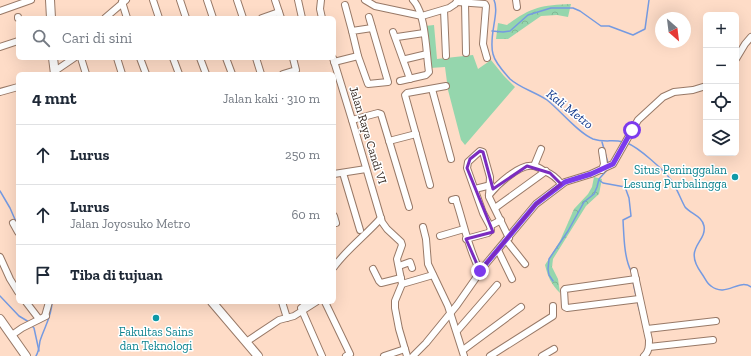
<!DOCTYPE html>
<html lang="id">
<meta charset="utf-8">
<style>
body{margin:0;font-family:"Zilla Slab",serif;background:#f6f6f7;color:#1f2937}
.controls{position:absolute;right:12px;top:12px;display:grid;overflow:hidden;border-radius:6px;box-shadow:0 4px 16px #0002}
.controls button{width:36px;height:36px;display:grid;place-items:center;padding:0;border:0;border-bottom:1px solid #e0e1e3;background:#fff;color:#1f2937;font:20px sans-serif}
.compass{position:absolute;left:655px;top:12px;width:36px;height:36px;border-radius:50%;background:#fff;box-shadow:0 4px 16px #0002;rotate:152deg}
.stop{position:absolute;width:12px;height:12px;margin:-9px;border:3px solid #7c3aed;border-radius:50%;background:#fff}
.stop.end{background:#7c3aed;border-color:#fff;box-shadow:0 1px 4px #0008}
.list{margin:0;padding:0;list-style:none}
h2{display:flex;justify-content:space-between;align-items:center;height:52px;margin:0;padding:0 16px;font-size:17px}
h2 small{font-size:13px;font-weight:400;color:#747a83}
.list li{display:grid;grid-template-columns:26px 1fr auto;gap:12px;align-items:center;box-sizing:border-box;height:60px;padding:0 16px;border-top:1px solid #e0e1e3}
.list b{display:block;font-size:15px;white-space:nowrap}
.list p{margin:0;font-size:13px;white-space:nowrap;color:#747a83}
.list em{font-size:13px;font-style:normal;color:#747a83}
.icon{flex:none;width:22px;height:22px;fill:none;stroke:currentColor;stroke-width:2;stroke-linecap:round;stroke-linejoin:round}
.map{position:relative;flex:none;width:751px;height:356px;overflow:hidden}
.search{position:absolute;background:#fff;box-shadow:0 4px 16px #0002;left:16px;top:16px;width:320px;height:44px;display:flex;align-items:center;gap:10px;box-sizing:border-box;padding:0 14px;border-radius:6px;color:#747a83;font-size:15px}
.panel{position:absolute;background:#fff;box-shadow:0 4px 16px #0002;left:16px;top:72px;width:320px;height:232px;border-radius:6px}
.map>svg:first-child{display:block}
</style>
<div class="map">
<svg width="751" height="356" viewBox="0 0 751 356">
<defs>
<pattern id="forest-crowns" width="20" height="18" patternUnits="userSpaceOnUse"><rect width="20" height="18" fill="#95d6ad"/><path d="M2 6a3 3 0 1 1 6 0M12 15a3 3 0 1 1 6 0" fill="none" stroke="#81b894"/></pattern>
</defs>
<rect width="100%" height="100%" fill="#fedcc7"/>
<polygon fill="#95d6ad" points="434,25 437,59 473,55 478,69 491,60 504,76 515,87 465,145 461,140 448,90 445,67 430,68 425,26"/>
<g fill="url(#forest-crowns)">
<path d="M571 4 568 17 557 15 541 16 508 39H496L498 23 507 25C531 7 542 5 571 4Z"/>
<path d="M594 177 602 179 599 194 586 206 553 259 552 267 558 279 560 293C551 284 548 277 545 265L560 241 574 209 588 194 592 187Z"/>
</g>
<g fill="none" stroke-linecap="round" stroke-linejoin="round">
<g stroke="#759ae1" stroke-width="1.5">
<path d="M494 0C500 13 488 36 493 54 495 63 504 72 510 79 520 88 535 92 547 100 561 111 578 133 593 139 605 143 613 139 623 142"/>
<polyline points="492,31 503,32 510,31 528,15 551,8 573,8 580,11 601,26 609,26 633,35 645,29 649,0"/>
<polyline points="602,142 608,163"/>
<path d="M627 143C638 147 664 170 671 180 677 188 680 198 685 207 691 214 702 216 704 226 707 243 682 247 702 274 705 278 707 284 711 286 726 298 739 278 751 287"/>
<path d="M599 180 603 183 625 187 629 198 631 216 623 220C624 237 624 257 631 271"/>
<polyline points="0,191 10,208 17,224"/>
<polyline points="553,281 549,275 548,269 549,259 568,231 584,202 594,194 597,187 599,179 608,169"/>
<polyline points="633,282 636,296"/>
<polyline points="0,296 19,316 29,322"/>
<polyline points="637,301 641,316"/>
<polyline points="31,325 34,328 39,351"/>
<path d="M36 356C39 351 39 347 40 341 44 328 52 316 52 302"/>
</g>
<g stroke="#987967" stroke-width="8">
<g id="minor">
<polyline points="153,0 159,18"/>
<polyline points="180,0 186,18"/>
<polyline points="207,0 213,18"/>
<polyline points="237,0 243,18"/>
<polyline points="275,0 281,18"/>
<polyline points="298,0 302,18"/>
<polyline points="321,0 320,9 322,18"/>
<polyline points="365,0 375,6 422,16 449,8 455,4 458,0"/>
<polyline points="516,0 517,7"/>
<polyline points="122,2 127,18"/>
<polyline points="457,2 485,4 486,6 483,44 487,58"/>
<polyline points="465,3 466,53"/>
<polyline points="345,5 352,31"/>
<polyline points="444,10 446,56"/>
<polyline points="0,11 31,0"/>
<polyline points="18,17 18,18"/>
<polyline points="105,18 126,0"/>
<polyline points="262,18 279,12"/>
<polyline points="393,32 410,79"/>
<polyline points="397,37 424,33"/>
<polyline points="0,47 18,41"/>
<polyline points="358,56 352,31 372,28"/>
<polyline points="81,58 86,74"/>
<polyline points="117,58 122,74"/>
<polyline points="140,58 146,74"/>
<polyline points="173,58 179,74"/>
<polyline points="200,58 206,74"/>
<polyline points="226,58 232,74"/>
<polyline points="256,58 261,74"/>
<polyline points="333,58 352,120 382,222 387,229 401,242 402,245 397,259 402,284 395,301 395,308 399,329 407,356"/>
<polyline points="406,59 427,54"/>
<polyline points="736,59 745,44 751,37"/>
<polyline points="334,62 358,56 368,84 388,82 369,17"/>
<polyline points="55,71 74,58"/>
<polyline points="283,74 296,70 293,58"/>
<path d="M400 81 426 75 429 72C426 53 426 13 413 0"/>
<polyline points="432,89 451,159"/>
<polyline points="0,92 18,87"/>
<polyline points="352,120 378,113 381,114 409,207"/>
<polyline points="389,141 416,134"/>
<polyline points="602,151 604,164 602,170"/>
<polyline points="534,166 541,149"/>
<polyline points="343,173 360,230"/>
<polyline points="334,174 366,169"/>
<polyline points="430,185 405,95 407,93 446,86"/>
<polyline points="475,189 491,185"/>
<path d="M489 195C497 185 519 164 533 166 537 166 541 169 544 171 552 174 557 178 561 184"/>
<path d="M452 200 456 199V200C464 224 468 248 480 271"/>
<polyline points="495,208 546,171"/>
<polyline points="334,216 336,223"/>
<polyline points="501,220 490,226 483,213 467,168 468,162 480,151 483,152 490,177 489,197 509,238"/>
<polyline points="13,223 18,232"/>
<polyline points="423,227 426,239 428,264 448,306 464,356"/>
<polyline points="440,236 464,229"/>
<polyline points="466,239 488,233 491,230 490,226"/>
<polyline points="506,240 525,264"/>
<polyline points="498,250 512,279"/>
<polyline points="0,257 10,279 18,292"/>
<polyline points="399,266 410,262 412,268"/>
<path d="M334 267C347 249 366 235 381 218"/>
<polyline points="373,269 379,281 381,283 401,278"/>
<path d="M634 271 649 340C649 346 649 352 644 356"/>
<polyline points="636,279 565,289 564,290 565,307 567,308 639,299"/>
<polyline points="402,284 433,275"/>
<polyline points="26,302 39,319"/>
<polyline points="282,302 287,318"/>
<polyline points="325,302 350,354 346,356"/>
<polyline points="306,304 301,308 322,356"/>
<polyline points="45,316 49,302"/>
<polyline points="647,329 716,321"/>
<polyline points="457,331 497,285"/>
<polyline points="12,335 22,328 46,316"/>
<polyline points="246,342 279,320 294,316 316,302"/>
<polyline points="649,347 713,340"/>
<polyline points="463,350 521,307"/>
<polyline points="384,356 405,349"/>
<polyline points="413,356 426,343 457,305 485,265 536,204 565,182 591,174 613,164 638,120 663,97 674,92 693,90 706,86"/>
<polyline points="490,356 553,316 553,306"/>
<polyline points="542,356 554,349"/>
</g>
</g>
<g stroke="#987967" stroke-width="10">
<g id="major">
<polyline points="50,0 51,18"/>
<polyline points="53,58 55,74"/>
<polyline points="212,302 258,356"/>
<polyline points="0,319 26,356"/>
</g>
</g>
<use href="#minor" stroke="#fff" stroke-width="6"/>
<use href="#major" stroke="#fff" stroke-width="8"/>
</g>
<g fill="none" stroke-linecap="round" stroke-linejoin="round">
<polyline stroke="#7c3aed" stroke-width="5" points="480,271 536,204 565,182 591,174 613,164 632,130"/>
</g>
<path fill="none" stroke="#7b2cbf" stroke-width="3" stroke-linejoin="round" d="M480 151 483 152 493 189 527 166 550 173 561 184 536 204 480 271 466 239 493 232 467 168 470 159Z"/>
<g fill="#0f9aa8" stroke="#fff" stroke-width="1.5">
<circle cx="735" cy="177" r="4"/>
<circle cx="156" cy="318" r="4"/>
</g>
<g text-anchor="middle" dominant-baseline="central" stroke-width="3" stroke-linejoin="round" paint-order="stroke">
<g font-size="12" fill="#31241d" stroke="#fff">
<text transform="translate(368 135) rotate(73)">Jalan Raya Candi VI</text>
</g>
<g font-size="12" fill="#0d838f" stroke="#fff" text-anchor="end">
<text x="727" y="170">Situs Peninggalan<tspan x="727" dy="14">Lesung Purbalingga</tspan></text>
<text x="156" y="332" text-anchor="middle">Fakultas Sains<tspan x="156" dy="14">dan Teknologi</tspan></text>
</g>
<g font-size="13" font-style="italic" fill="#153c8e" stroke="#fff">
<text transform="translate(570 109) rotate(38)">Kali Metro</text>
</g>
</g>
</svg>
<div class="controls">
<button>+</button>
<button>−</button>
<button><svg class="icon" aria-label="locate" viewBox="0 0 24 24"><circle cx="12" cy="12" r="6"/><path d="M12 2v4M12 18v4M2 12h4M18 12h4"/></svg></button>
<button><svg class="icon" aria-label="layers" viewBox="0 0 24 24"><path d="M12 4l9 5-9 5-9-5zM3 14l9 5 9-5"/></svg></button>
</div>
<svg class="compass" viewBox="-18 -18 36 36"><path d="M0-13l5 13h-10z" fill="#e53935"/><path d="M0 13l5-13h-10z" fill="#747a83"/></svg>
<div class="stop" style="left:632px;top:130px"></div>
<div class="stop end" style="left:480px;top:271px"></div>
<div class="search"><svg class="icon" aria-label="search" viewBox="0 0 24 24"><circle cx="10" cy="10" r="6"/><path d="M15 15l6 6"/></svg>Cari di sini</div>
<section class="panel">
<h2>4 mnt<small>Jalan kaki · 310 m</small></h2>
<ul class="list">
<li><svg class="icon" aria-label="ahead" viewBox="0 0 24 24"><path d="M12 20V5M6 11l6-6 6 6"/></svg><div><b>Lurus</b></div><em>250 m</em></li>
<li><svg class="icon" aria-label="ahead" viewBox="0 0 24 24"><path d="M12 20V5M6 11l6-6 6 6"/></svg><div><b>Lurus</b><p>Jalan Joyosuko Metro</p></div><em>60 m</em></li>
<li><svg class="icon" aria-label="arrive" viewBox="0 0 24 24"><path d="M6 21V4h12l-3 4 3 4H6"/></svg><div><b>Tiba di tujuan</b></div></li>
</ul>
</section>
</div>
